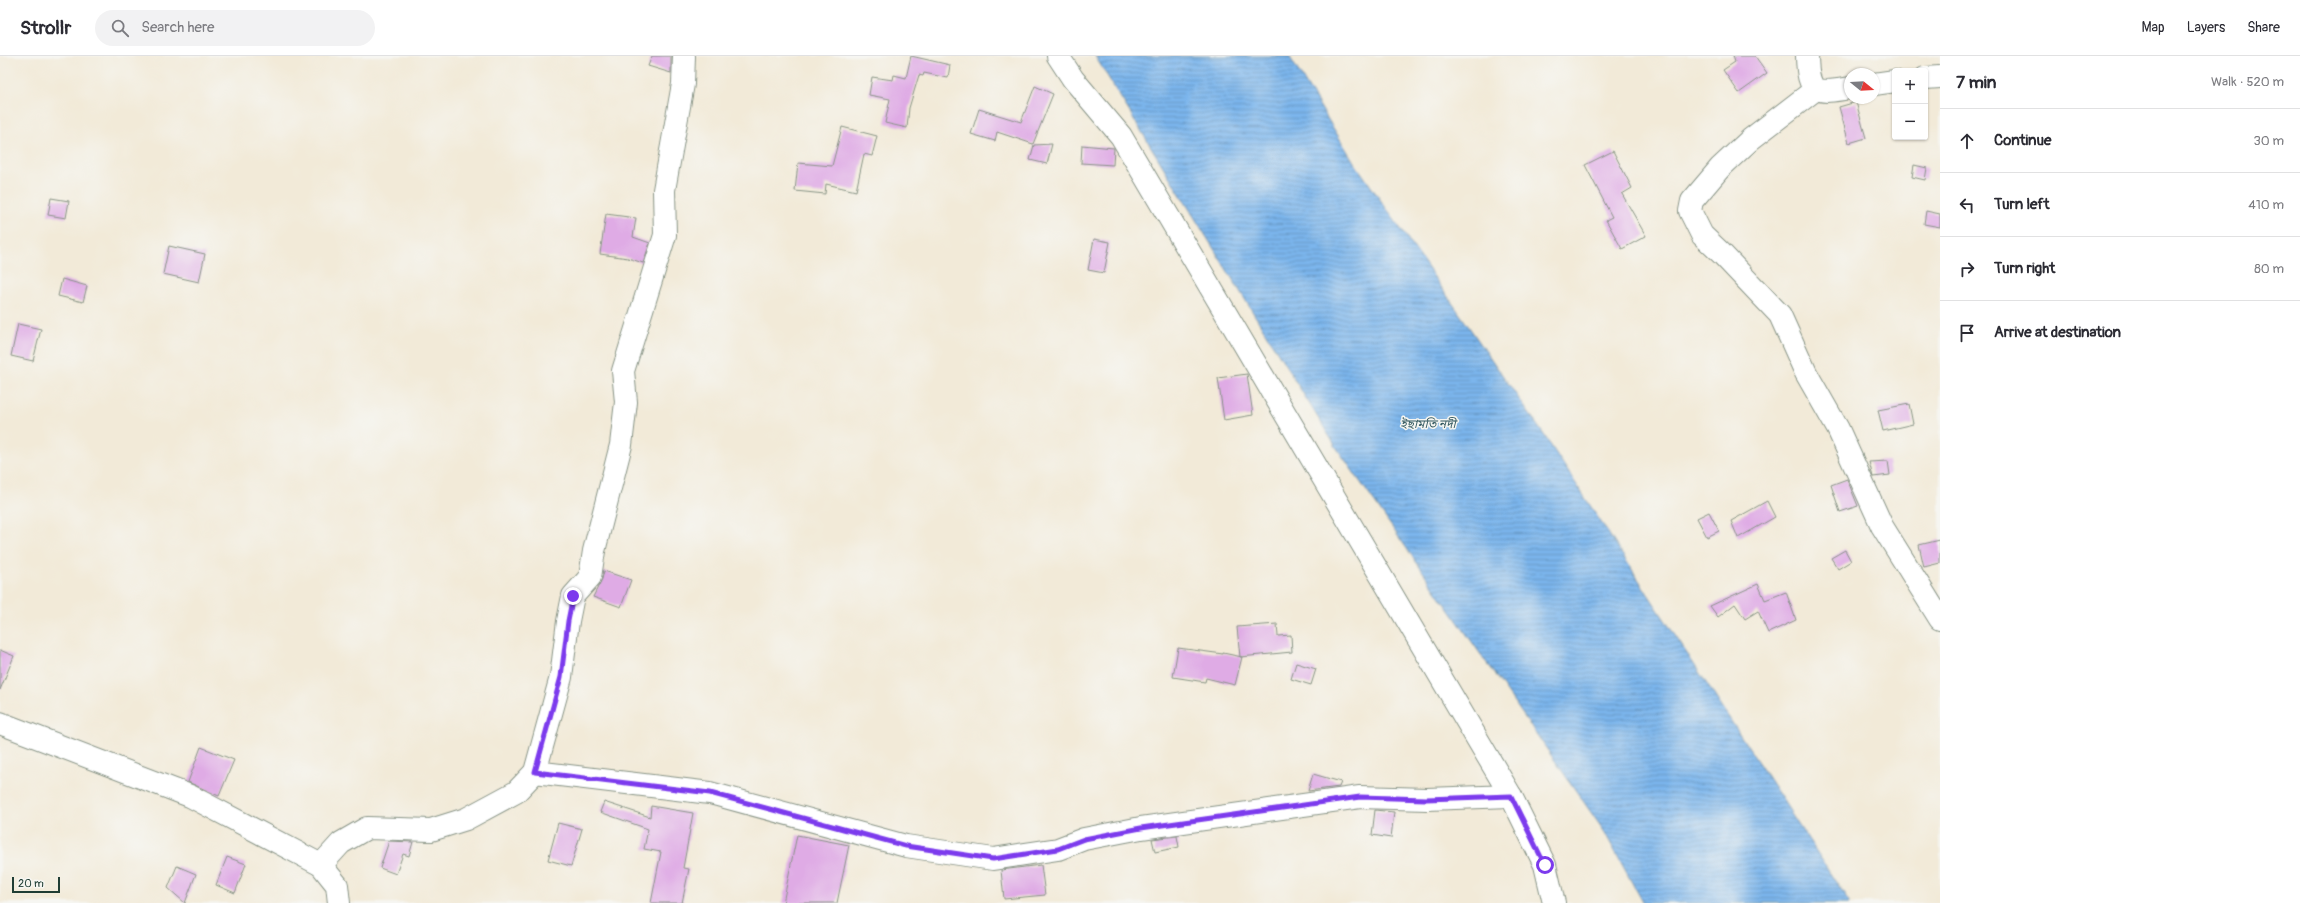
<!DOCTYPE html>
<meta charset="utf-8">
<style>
body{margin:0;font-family:Pangolin,"Noto Sans Bengali",sans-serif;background:#f2f2f3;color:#2b2b33}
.controls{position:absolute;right:12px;top:12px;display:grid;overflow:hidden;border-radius:4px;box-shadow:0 1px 3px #0004}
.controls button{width:36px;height:36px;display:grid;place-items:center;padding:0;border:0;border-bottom:1px solid #e1e1e2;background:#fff;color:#2b2b33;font:20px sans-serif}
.compass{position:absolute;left:1844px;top:12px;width:36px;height:36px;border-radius:50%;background:#fff;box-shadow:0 1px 3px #0004;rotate:108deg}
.scale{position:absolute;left:12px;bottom:10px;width:48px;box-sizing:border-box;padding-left:4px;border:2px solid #1f3d34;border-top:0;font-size:11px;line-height:14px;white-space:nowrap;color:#1f3d34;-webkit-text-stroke:3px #f6f6f2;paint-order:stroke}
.stop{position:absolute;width:12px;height:12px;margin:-9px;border:3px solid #7c3aed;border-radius:50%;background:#fff}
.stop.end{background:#7c3aed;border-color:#fff;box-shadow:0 1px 4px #0008}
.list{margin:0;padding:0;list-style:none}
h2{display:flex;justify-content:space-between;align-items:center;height:52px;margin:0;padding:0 16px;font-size:17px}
h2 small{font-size:13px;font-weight:400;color:#7c7c81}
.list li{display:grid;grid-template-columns:26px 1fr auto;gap:12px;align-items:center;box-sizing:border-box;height:64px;padding:0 16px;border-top:1px solid #e1e1e2}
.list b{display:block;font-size:15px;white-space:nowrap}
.list em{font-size:13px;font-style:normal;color:#7c7c81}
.icon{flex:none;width:22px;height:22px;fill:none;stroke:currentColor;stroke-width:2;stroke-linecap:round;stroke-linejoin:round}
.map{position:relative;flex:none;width:1940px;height:847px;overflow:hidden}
header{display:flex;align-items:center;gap:24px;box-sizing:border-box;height:56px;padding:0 20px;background:#fff;border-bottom:1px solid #e1e1e2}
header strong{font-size:19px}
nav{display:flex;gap:22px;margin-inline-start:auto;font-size:14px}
.search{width:280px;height:36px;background:#f2f2f3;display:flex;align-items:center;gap:10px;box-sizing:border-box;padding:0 14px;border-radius:22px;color:#7c7c81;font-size:15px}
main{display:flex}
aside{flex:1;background:#fff}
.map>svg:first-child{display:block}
</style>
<header>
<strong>Strollr</strong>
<div class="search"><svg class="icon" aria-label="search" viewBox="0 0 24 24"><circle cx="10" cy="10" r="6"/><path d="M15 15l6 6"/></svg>Search here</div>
<nav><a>Map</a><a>Layers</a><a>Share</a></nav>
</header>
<main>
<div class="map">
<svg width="1940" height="847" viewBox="0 0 1940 847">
<defs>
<pattern id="water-rules" width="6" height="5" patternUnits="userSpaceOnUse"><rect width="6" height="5" fill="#7cb5ec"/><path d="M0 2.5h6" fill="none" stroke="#6594c0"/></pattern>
</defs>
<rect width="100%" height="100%" fill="#f6f6f2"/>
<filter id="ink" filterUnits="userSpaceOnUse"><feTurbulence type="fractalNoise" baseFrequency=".025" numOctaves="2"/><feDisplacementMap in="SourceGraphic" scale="8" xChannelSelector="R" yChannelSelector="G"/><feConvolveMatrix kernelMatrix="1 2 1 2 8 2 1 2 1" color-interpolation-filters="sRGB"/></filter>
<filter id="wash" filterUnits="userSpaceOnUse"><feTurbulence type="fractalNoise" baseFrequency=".012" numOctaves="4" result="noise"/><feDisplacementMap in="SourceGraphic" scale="16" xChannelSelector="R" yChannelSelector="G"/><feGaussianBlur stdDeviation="0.9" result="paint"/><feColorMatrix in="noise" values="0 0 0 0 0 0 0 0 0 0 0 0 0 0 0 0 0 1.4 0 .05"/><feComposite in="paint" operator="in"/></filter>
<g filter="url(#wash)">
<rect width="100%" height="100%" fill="#f2ead8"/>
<polygon fill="url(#water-rules)" stroke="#4e7990" points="1095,0 1289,0 1354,106 1542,376 1850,847 1643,847 1604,775 1336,391"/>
<g id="blocks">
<g fill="#dfabe5">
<polygon points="652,0 671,0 671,17 648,10"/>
<polygon points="911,0 950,9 948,22 924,17 923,20 919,19 909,52 907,72 885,67 890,43 869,39 872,21 893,24 894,19 906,22"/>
<polygon points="1733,0 1755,0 1767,17 1739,37 1723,14 1735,6"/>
<polygon points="1035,30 1053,38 1033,88 997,76 995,85 971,78 979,53 1021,66"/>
<polygon points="1856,46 1866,82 1849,87 1839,51"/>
<polygon points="842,71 877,80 872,100 864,98 856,135 826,128 825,138 795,135 798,107 832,110"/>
<polygon points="1052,88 1047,108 1030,104 1034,89"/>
<polygon points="1082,89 1114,92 1113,109 1081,107"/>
<polygon points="1613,95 1632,132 1622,138 1646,180 1622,193 1606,164 1612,161 1585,109"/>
<polygon points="1914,109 1927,112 1925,124 1912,121"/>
<polygon points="51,142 69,145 66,162 48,159"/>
<polygon points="1926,155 1940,158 1940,171 1924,168"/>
<polygon points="606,158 636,162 633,181 650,187 643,207 628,202 600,198"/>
<polygon points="1094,183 1110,186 1104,217 1088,214"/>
<polygon points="169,190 205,198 199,226 163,218"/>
<polygon points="62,223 87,230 83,246 58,240"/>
<polygon points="18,268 41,273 33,305 11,300"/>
<polygon points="1247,318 1253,359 1224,364 1218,322"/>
<polygon points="1909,348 1913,368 1883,375 1878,354"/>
<polygon points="1888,405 1890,419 1873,421 1869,406"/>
<polygon points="1847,423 1858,450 1840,456 1831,429"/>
<polygon points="1767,445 1775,461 1738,482 1731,465"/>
<polygon points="1709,456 1719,475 1707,481 1697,462"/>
<polygon points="1940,484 1940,507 1924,511 1919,489"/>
<polygon points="1845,494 1851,505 1838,513 1831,502"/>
<polygon points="604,515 631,524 621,551 593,541 602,523"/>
<polygon points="1758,528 1765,544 1786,536 1796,564 1768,577 1758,555 1745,563 1735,548 1718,561 1710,550"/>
<polygon points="1277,568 1278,580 1291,579 1292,596 1240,601 1237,571"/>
<polygon points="1178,592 1223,598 1223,597 1242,601 1235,629 1206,622 1205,626 1173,621"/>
<polygon points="0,594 14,600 0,634"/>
<polygon points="1296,607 1316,613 1311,629 1291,623"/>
<polygon points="201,691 234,704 219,740 188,726"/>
<polygon points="1313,718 1341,726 1339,731 1308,735"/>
<polygon points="604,746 650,761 651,750 693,757 683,812 689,813 682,847 651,847 661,796 644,793 648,773 600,756"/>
<polygon points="1375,754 1394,756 1391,782 1372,779"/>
<polygon points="558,767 582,773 571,810 548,804"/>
<polygon points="797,779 849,789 837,847 783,847"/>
<polygon points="1177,780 1179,791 1155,796 1152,783"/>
<polygon points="389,785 413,786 409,800 403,798 396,818 380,812"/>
<polygon points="227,801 246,808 235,837 216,829"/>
<polygon points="1041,809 1045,839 1004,843 1001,814"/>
<polygon points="177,810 196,818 185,847 168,832"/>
</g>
</g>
</g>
<g filter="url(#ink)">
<use href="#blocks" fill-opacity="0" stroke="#889486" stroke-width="1"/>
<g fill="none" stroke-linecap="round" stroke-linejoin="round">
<g stroke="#889486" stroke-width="24">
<g id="minor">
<path d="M1807 0C1808 38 1816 38 1850 32"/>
<polyline points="1925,22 1940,21"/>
<polyline points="1874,28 1895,25"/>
<polyline points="1816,33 1751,83 1720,112 1692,145 1690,155 1702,179 1721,197 1780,259 1806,317 1838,373 1882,470 1940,563"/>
<polyline points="0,667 190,740 321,809 337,829 339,847"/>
<polyline points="535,716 710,737 906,790 993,803 1058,793 1084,783 1141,772 1360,741 1427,743 1511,740"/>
<polyline points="321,809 341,787 367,772 431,774 466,763 516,736 535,716 561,621 568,565 573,540 590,521 594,495 621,389 626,346 623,315 665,179 664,134 683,28 684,0"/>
</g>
</g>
<g stroke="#889486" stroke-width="24">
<polyline id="major" points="1058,0 1073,23 1121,80 1511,740 1545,809 1554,847"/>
</g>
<use href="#minor" stroke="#fff" stroke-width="22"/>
<use href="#major" stroke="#fff" stroke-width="22"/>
</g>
</g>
<g fill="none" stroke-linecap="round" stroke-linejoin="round" filter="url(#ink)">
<polyline stroke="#7c3aed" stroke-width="5" points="573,540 568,565 561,621 535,716 710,737 906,790 993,803 1058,793 1084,783 1141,772 1360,741 1426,743 1511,740 1545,809"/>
</g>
<g text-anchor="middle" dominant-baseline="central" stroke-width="3" stroke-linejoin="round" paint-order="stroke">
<g font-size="12" font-style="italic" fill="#365b62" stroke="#f6f6f2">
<text x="1428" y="368">ইছামতি নদী</text>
</g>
</g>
</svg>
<div class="controls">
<button>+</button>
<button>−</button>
</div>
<svg class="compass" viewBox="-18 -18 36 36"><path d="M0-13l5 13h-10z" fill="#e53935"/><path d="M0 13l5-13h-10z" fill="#7c7c81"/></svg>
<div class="scale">20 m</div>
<div class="stop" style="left:1545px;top:809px"></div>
<div class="stop end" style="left:573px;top:540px"></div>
</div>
<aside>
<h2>7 min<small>Walk · 520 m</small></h2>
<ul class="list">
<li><svg class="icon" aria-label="ahead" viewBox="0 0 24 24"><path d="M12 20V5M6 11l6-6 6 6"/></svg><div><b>Continue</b></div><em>30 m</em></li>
<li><svg class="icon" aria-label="left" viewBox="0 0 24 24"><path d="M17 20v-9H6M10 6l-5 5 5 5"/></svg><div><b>Turn left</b></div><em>410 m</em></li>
<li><svg class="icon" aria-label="right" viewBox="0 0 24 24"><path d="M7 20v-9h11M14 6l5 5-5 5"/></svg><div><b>Turn right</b></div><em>80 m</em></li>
<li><svg class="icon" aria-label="arrive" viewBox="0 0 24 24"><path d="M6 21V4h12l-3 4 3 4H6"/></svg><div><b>Arrive at destination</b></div></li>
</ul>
</aside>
</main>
